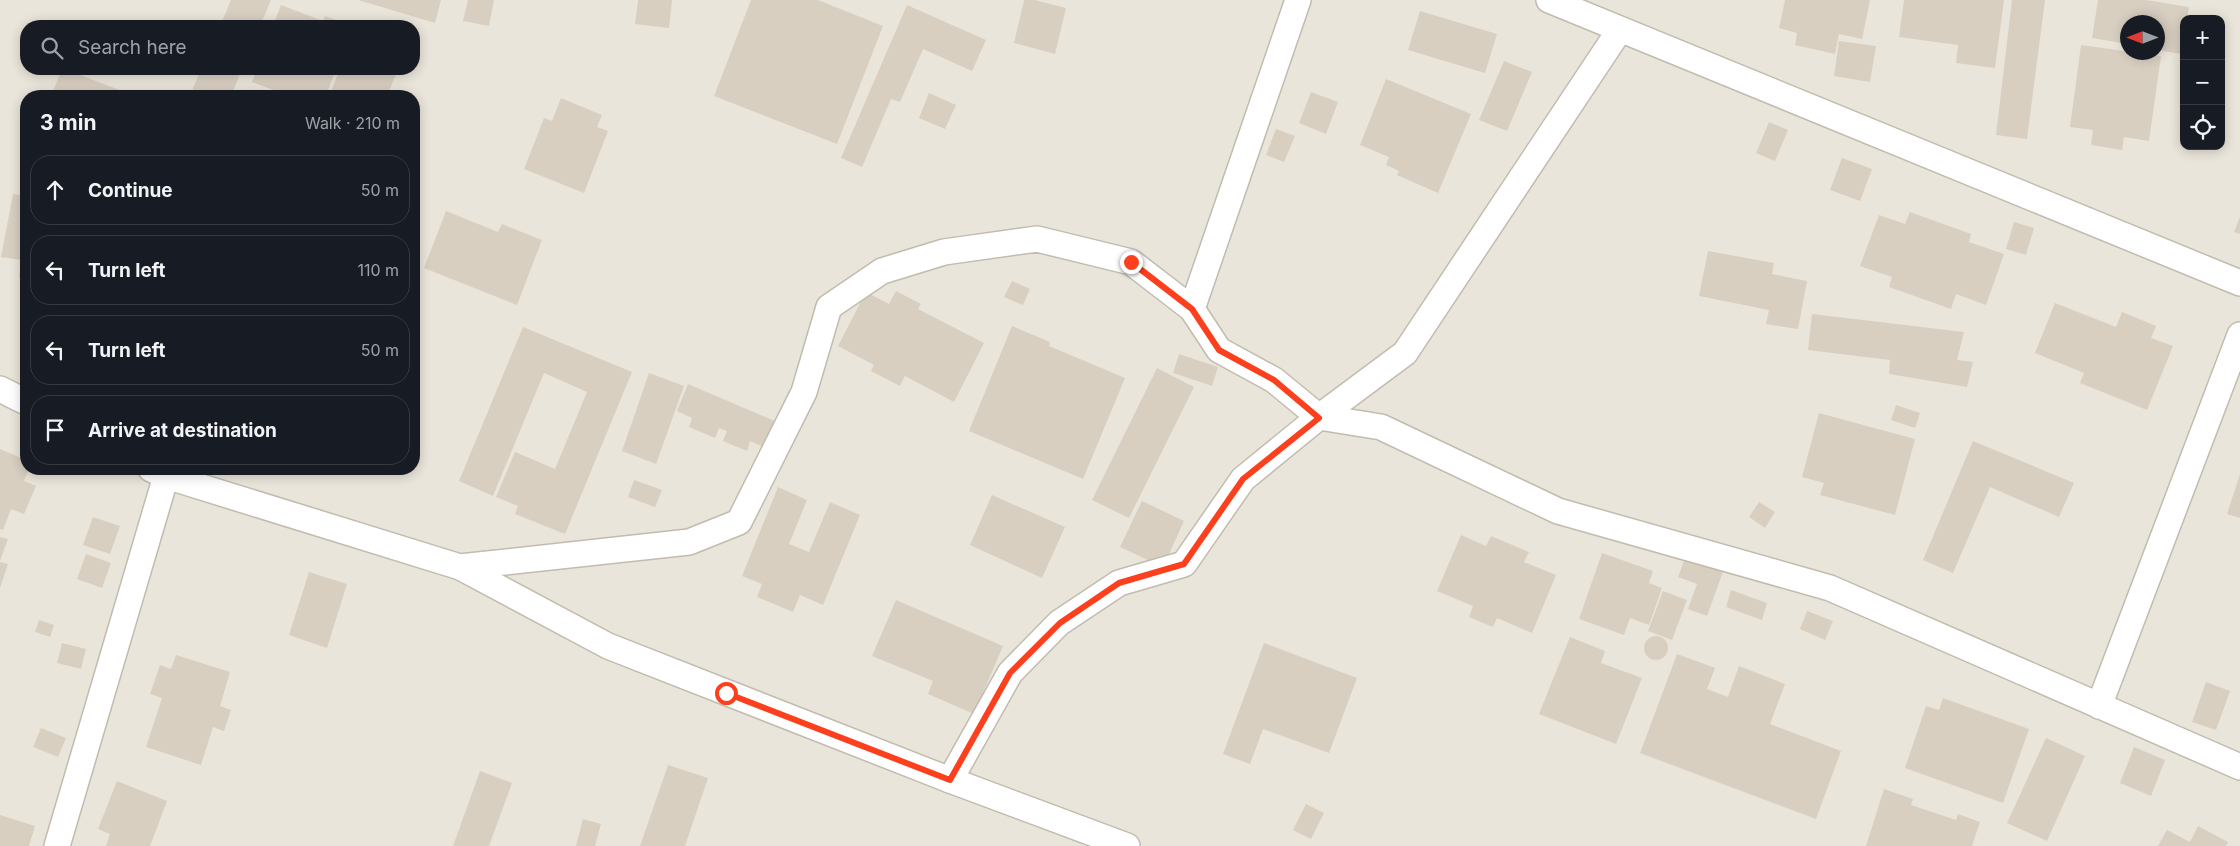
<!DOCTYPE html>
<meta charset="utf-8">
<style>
body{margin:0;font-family:Inter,sans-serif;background:#242831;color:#f1f3f6}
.controls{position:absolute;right:15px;top:15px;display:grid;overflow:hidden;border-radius:10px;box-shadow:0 2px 12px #0003}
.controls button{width:45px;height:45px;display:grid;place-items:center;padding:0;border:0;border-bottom:1px solid #363941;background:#171b24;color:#f1f3f6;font:25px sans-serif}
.compass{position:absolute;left:2120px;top:15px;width:45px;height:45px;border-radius:50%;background:#171b24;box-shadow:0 2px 12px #0003;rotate:270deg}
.stop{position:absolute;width:15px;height:15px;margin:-11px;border:4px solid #fc3f1d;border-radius:50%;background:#fff}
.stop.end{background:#fc3f1d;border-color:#fff;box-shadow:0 1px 5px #0008}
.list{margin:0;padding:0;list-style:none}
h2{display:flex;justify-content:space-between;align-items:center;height:65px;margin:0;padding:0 20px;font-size:21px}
h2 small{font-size:16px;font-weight:400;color:#9ea1a6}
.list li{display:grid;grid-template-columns:32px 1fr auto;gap:15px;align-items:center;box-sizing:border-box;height:70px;margin:0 10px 10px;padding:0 10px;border:1px solid #363941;border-radius:20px}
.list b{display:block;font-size:19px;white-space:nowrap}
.list em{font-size:16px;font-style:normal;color:#9ea1a6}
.icon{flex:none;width:28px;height:28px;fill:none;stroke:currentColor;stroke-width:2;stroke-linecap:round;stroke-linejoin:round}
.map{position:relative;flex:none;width:2240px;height:846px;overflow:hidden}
.search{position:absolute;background:#171b24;box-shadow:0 2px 12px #0003;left:20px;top:20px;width:400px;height:55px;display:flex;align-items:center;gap:12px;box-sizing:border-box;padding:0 18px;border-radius:20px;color:#9ea1a6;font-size:19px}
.panel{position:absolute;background:#171b24;box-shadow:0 2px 12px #0003;left:20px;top:90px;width:400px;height:385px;border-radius:20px}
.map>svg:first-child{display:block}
</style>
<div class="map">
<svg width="2240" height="846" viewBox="0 0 2240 846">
<rect width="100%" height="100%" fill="#f6f3ec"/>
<path fill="#eae5da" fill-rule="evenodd" d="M0 0H2240V846H0ZM2184 19H2221V146H2184ZM2128 22H2158V52H2128ZM26 26H414V69H26ZM26 96H414V469H26Z"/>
<g fill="#d8cfc1">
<polygon points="231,0 271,0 260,26 220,26"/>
<polygon points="358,0 441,0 435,23"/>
<polygon points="468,0 494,0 489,26 463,21"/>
<polygon points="638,0 672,0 669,28 635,24"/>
<polygon points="751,0 818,0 883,26 837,144 714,96"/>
<polygon points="1024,0 1035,0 1066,8 1055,54 1014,43"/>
<polygon points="1785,0 1870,0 1862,39 1839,34 1835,54 1795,45 1797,33 1779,28"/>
<polygon points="1904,0 2004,0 1995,68 1956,63 1958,45 1899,37"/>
<polygon points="2012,0 2045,0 2027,139 1996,135"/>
<polygon points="2098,0 2146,0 2189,7 2187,19 2184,19 2181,54 2158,50 2158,22 2128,22 2128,44 2092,38"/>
<polygon points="281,5 323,21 325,16 353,26 273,26"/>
<polygon points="907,5 986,40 972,71 923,49 900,102 891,99 862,167 841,158"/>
<polygon points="1420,11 1497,34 1485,73 1408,50"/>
<polygon points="1839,41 1876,46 1870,82 1834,76"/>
<polygon points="2081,45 2161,56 2149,141 2124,137 2122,150 2091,145 2093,130 2070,127"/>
<polygon points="1504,61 1532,72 1507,131 1479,120"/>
<polygon points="62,69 65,69 135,96 51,96"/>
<polygon points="201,69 242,69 231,96 190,96"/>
<polygon points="257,69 336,69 326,96 289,96 252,82"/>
<polygon points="340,69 398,69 387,96 329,96"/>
<polygon points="1386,79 1471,114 1438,193 1397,175 1399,171 1386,165 1389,157 1360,145"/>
<polygon points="1311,92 1338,102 1326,134 1299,123"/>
<polygon points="929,93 956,105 945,129 919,118"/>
<polygon points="561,98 602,115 597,127 608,131 584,193 524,169 544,118 552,121"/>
<polygon points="1769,122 1788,130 1775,161 1756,153"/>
<polygon points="1276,129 1295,136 1284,162 1266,155"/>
<polygon points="1842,158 1872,169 1860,201 1830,190"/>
<polygon points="13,194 26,196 26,279 19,277 21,260 1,257"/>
<polygon points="446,211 498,232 502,224 542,240 517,305 424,268"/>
<polygon points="1910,212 1971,234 1969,242 2004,254 1986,305 1956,294 1951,309 1889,287 1892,277 1860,266 1879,215 1905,224"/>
<polygon points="2240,217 2240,234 2234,232"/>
<polygon points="2014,222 2034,228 2026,255 2006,249"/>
<polygon points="1708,251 1774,263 1772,274 1807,281 1798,329 1766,324 1769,310 1699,296"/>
<polygon points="1012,281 1030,289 1023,305 1004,297"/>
<polygon points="896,291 921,304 918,309 984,343 954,402 905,376 900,386 871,371 874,365 838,346 866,292 889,304"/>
<polygon points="2055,303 2116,327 2122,312 2156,326 2151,338 2173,346 2147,410 2080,383 2084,373 2035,353"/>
<polygon points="1812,314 1964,332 1957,360 1973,362 1967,387 1889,374 1890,360 1808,350"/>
<polygon points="1012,326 1050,342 1049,346 1125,378 1083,479 969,431"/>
<polygon points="523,327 632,372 565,534 515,514 518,506 496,497 515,452 555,469 587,392 544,373 493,496 459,481"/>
<polygon points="1179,354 1218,367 1212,386 1173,373"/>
<polygon points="1157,368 1194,387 1129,518 1092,500"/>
<polygon points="649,373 684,386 656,464 622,451"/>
<polygon points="688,384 777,422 766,448 750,441 747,451 723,441 727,431 719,428 715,438 689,427 692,418 677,411"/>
<polygon points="1896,405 1920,413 1915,428 1891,420"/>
<polygon points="1819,413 1915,439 1895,515 1820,495 1824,483 1802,477"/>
<polygon points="1973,441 2074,483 2059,517 1990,487 1953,573 1923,560"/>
<polygon points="0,449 26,460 26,469 29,469 24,481 36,486 24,514 11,509 3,530 0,529"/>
<polygon points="2240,474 2240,518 2227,514"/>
<polygon points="634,480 662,490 655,507 628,497"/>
<polygon points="778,487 807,500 789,544 809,552 830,502 860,515 823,605 800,595 793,612 757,597 762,584 742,576"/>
<polygon points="992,495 1065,527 1042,578 970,545"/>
<polygon points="1142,501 1184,521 1163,567 1120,547"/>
<polygon points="1759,502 1775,512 1765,528 1749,517"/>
<polygon points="93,517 120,526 110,554 83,545"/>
<polygon points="1461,535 1486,546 1491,536 1529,552 1524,562 1556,575 1532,633 1497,618 1493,627 1469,617 1473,606 1437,591"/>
<polygon points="0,537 8,539 0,561"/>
<polygon points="1602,553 1653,571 1649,583 1662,588 1649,625 1630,618 1624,635 1579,619"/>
<polygon points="86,554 111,563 102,588 77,579"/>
<polygon points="1685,558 1723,572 1707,616 1688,609 1697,584 1678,577"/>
<polygon points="0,562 8,564 0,588"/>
<polygon points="309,572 347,584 327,648 289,635"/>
<polygon points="1731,590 1767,603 1762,620 1726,607"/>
<polygon points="1663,591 1687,600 1672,640 1648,631"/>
<polygon points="896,600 1003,646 974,714 928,694 933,681 872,656"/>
<polygon points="1807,611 1833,621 1825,640 1800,629"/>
<polygon points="39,620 54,625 50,637 35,632"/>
<circle cx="1656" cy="648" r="12"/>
<polygon points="1570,637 1605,651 1601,663 1642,678 1616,744 1539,714"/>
<polygon points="62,643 86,649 81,669 57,663"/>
<polygon points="1264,643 1357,678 1329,753 1263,729 1250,764 1223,754"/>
<polygon points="1677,654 1715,668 1707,689 1728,697 1739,666 1785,684 1770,724 1841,751 1816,819 1640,753"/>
<polygon points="176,655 230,672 220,706 231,710 224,731 213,727 201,765 146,747 162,698 150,694 160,665 171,669"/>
<polygon points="2206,682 2230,691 2216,730 2192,722"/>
<polygon points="1943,698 2029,729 2003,803 1905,768 1926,706 1939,710"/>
<polygon points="41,728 66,738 58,757 33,747"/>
<polygon points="2046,738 2085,756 2047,841 2007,823"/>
<polygon points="2134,747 2165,760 2151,796 2120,783"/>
<polygon points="668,765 708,778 685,846 640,846"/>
<polygon points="480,771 512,783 489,846 453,846"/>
<polygon points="117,781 167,801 150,846 106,846 110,834 98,829"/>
<polygon points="1884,789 1913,799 1911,805 1956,820 1958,814 1980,822 1972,846 1866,846"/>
<polygon points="1306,804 1324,813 1311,839 1293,830"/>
<polygon points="0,815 35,826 29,846 0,846"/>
<polygon points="583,819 601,824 595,846 576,846"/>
<polygon points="2198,826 2228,842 2226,846 2158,846 2167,830 2190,842"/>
</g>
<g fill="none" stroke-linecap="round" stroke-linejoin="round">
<g stroke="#c2bbae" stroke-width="28">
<g id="minor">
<polyline points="1549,0 2240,283"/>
<polyline points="1192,309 1298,0"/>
<polyline points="0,389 26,402"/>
<polyline points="151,469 166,476 460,567 608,646 950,780 1127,846"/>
<polyline points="460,567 689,542 739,522 804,392 829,307 882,271 944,252 1037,239 1131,262 1192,309 1219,350 1274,380 1319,417 1381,427 1558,511 1830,588 2240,767"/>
<polyline points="2099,706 2240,335"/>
<polyline points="950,780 1010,673 1059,623 1119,583 1184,564 1243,479 1319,417 1405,353 1619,31"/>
<polyline points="57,846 166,476"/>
</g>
</g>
<use href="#minor" stroke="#fff" stroke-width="25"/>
</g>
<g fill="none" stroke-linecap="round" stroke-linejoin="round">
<polyline stroke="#fc3f1d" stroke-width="6" points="726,693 950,780 1010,673 1060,623 1119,583 1184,564 1243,479 1319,418 1274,380 1219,350 1192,309 1131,262"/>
</g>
</svg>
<div class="controls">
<button>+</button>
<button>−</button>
<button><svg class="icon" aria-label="locate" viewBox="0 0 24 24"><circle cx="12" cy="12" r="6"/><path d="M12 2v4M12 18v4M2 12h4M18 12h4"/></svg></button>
</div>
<svg class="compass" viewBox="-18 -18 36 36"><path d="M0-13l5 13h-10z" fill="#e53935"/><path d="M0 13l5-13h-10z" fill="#9ea1a6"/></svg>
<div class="stop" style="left:726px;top:693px"></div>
<div class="stop end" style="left:1131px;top:262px"></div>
<div class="search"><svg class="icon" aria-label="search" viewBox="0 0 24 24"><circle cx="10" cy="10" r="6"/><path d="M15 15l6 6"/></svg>Search here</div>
<section class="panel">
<h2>3 min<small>Walk · 210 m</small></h2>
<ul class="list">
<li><svg class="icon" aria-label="ahead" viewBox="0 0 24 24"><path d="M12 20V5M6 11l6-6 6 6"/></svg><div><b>Continue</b></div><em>50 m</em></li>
<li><svg class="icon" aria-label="left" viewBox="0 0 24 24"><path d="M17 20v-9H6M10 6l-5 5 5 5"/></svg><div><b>Turn left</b></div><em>110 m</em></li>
<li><svg class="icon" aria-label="left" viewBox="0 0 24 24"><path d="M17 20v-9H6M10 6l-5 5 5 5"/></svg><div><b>Turn left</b></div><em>50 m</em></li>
<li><svg class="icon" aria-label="arrive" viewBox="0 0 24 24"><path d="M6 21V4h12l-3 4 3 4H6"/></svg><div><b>Arrive at destination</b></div></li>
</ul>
</section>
</div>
